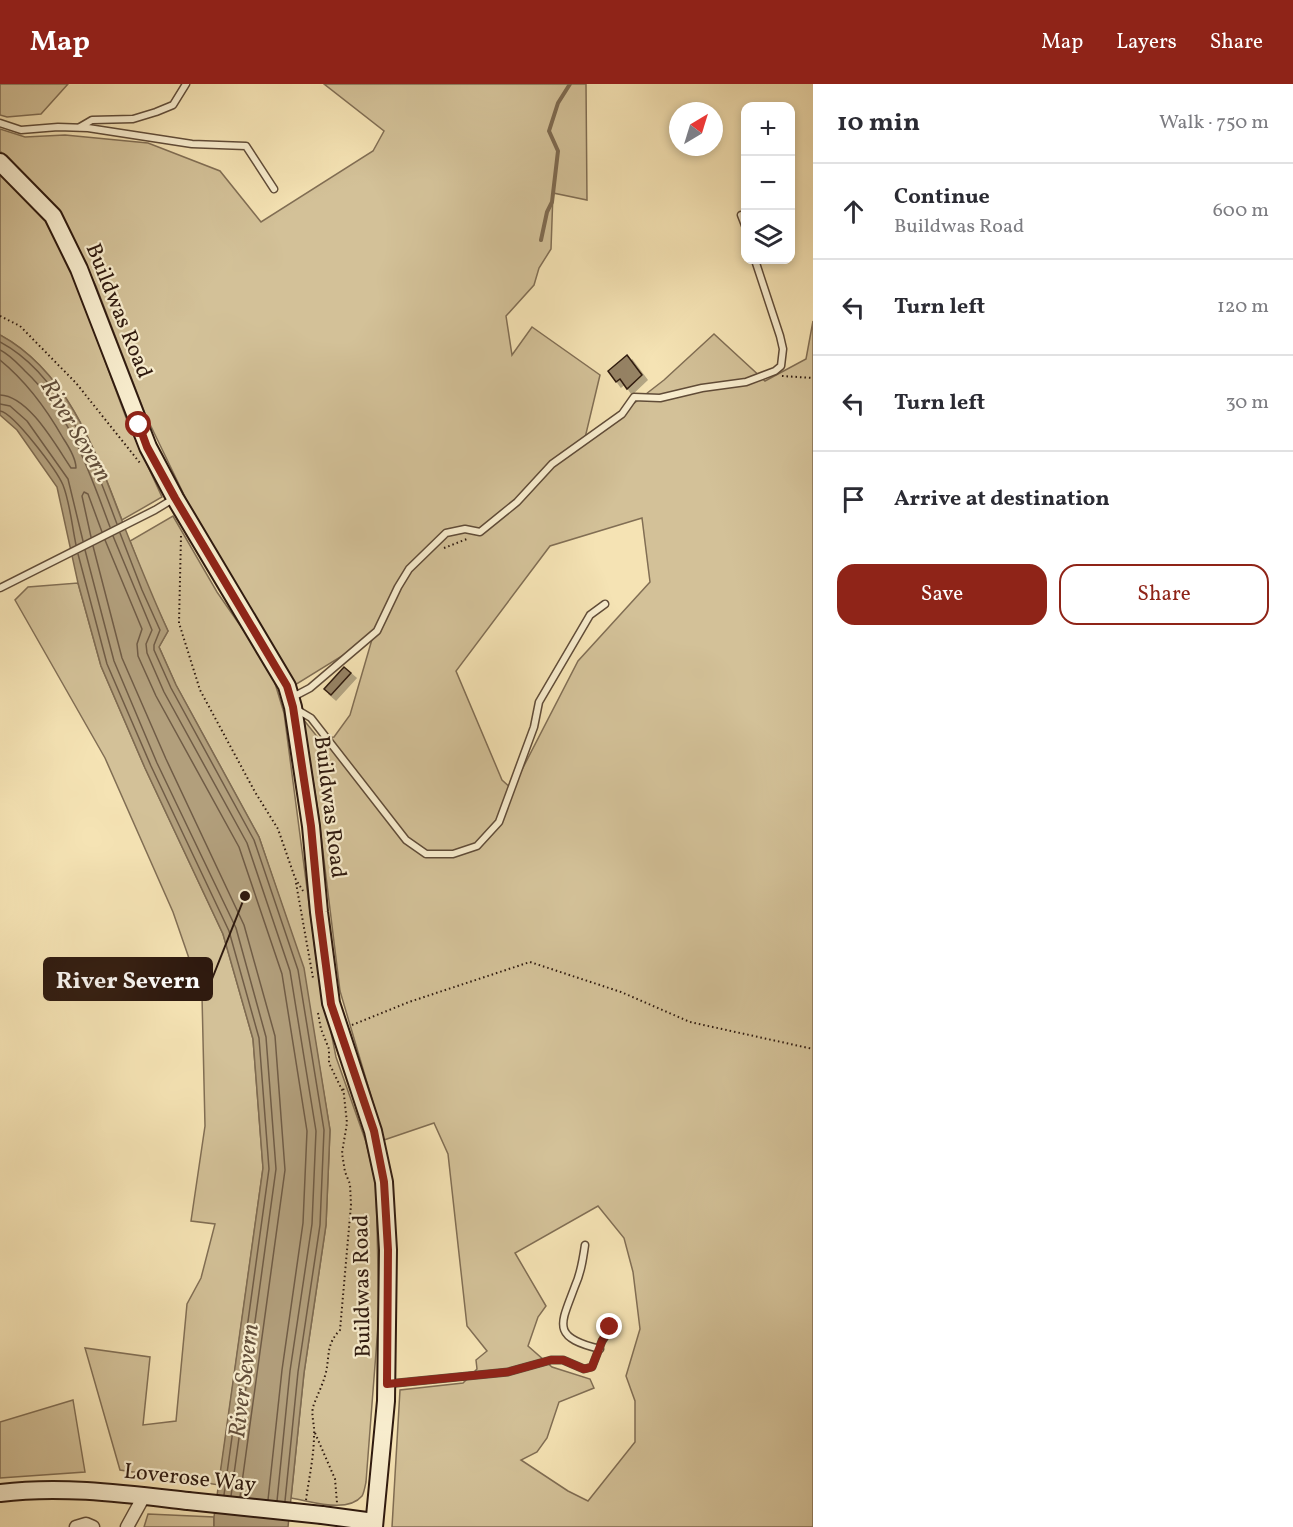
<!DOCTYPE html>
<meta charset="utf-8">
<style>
body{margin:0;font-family:Vollkorn,serif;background:#f7f7f7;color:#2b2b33}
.controls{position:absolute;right:18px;top:18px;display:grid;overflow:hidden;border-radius:12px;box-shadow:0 3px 9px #0003}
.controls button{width:54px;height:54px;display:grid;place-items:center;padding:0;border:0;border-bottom:2px solid #e1e1e2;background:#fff;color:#2b2b33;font:30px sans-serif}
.compass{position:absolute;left:669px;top:18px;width:54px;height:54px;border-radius:50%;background:#fff;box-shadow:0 3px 9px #0003;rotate:38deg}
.stop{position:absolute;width:18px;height:18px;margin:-14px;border:4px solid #8f2418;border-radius:50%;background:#fff}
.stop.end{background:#8f2418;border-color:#fff;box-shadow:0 2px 6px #0008}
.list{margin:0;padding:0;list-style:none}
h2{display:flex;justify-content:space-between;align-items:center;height:78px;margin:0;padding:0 24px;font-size:26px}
h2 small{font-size:20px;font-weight:400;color:#7c7c81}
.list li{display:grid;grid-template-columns:39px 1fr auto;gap:18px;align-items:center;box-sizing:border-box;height:96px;padding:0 24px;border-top:2px solid #e1e1e2}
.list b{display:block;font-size:22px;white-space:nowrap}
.list p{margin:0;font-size:20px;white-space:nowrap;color:#7c7c81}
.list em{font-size:20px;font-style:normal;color:#7c7c81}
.actions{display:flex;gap:12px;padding:18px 24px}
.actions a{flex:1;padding:14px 0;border:2px solid #8f2418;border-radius:18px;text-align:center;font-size:21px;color:#8f2418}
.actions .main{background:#8f2418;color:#fff}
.icon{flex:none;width:33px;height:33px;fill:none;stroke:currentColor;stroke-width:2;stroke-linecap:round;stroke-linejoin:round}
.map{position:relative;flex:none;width:813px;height:1443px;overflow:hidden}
header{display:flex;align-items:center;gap:36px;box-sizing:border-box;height:84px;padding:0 30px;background:#8f2418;color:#fff}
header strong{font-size:28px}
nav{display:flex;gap:33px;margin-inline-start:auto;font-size:21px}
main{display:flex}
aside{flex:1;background:#fff}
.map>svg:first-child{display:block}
</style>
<header>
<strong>Map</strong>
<nav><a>Map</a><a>Layers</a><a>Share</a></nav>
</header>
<main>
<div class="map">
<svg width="813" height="1443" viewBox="0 0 813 1443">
<defs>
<filter id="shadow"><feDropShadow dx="5" dy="5" stdDeviation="0" flood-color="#0004"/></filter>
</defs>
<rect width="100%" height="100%" fill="#f5e3b4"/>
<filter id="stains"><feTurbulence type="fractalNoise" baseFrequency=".00333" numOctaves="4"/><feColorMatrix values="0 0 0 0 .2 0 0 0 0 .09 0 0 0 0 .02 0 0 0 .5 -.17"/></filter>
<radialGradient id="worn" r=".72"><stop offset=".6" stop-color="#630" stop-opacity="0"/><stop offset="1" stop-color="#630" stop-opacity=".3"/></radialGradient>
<g fill="#d3c198" stroke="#816e54" stroke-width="1.5" fill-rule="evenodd">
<polygon points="0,0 68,0 41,30 7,33 0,31"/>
<path d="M324 0H586L587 116 553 109 551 165 539 184 534 201 506 232 512 271 532 243 600 291 584 358 664 296 714 250 765 297 806 275 813 237V1443H392L400 1306 463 1299 477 1285 476 1276 487 1267 467 1242 448 1070 434 1039 384 1056 340 907 318 727 303 635 319 655 334 653 350 631 375 545 342 572 295 601 187 417 146 332 96 202 59 126 0 67V45L25 53 65 51 148 59 220 87 261 138 373 67 384 47ZM642 434 650 498 578 577 512 705 502 696 456 587 550 462ZM598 1122 624 1154 633 1188 640 1245 626 1292 635 1317V1358L588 1417 568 1407 521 1376 537 1368 547 1354 559 1318 594 1304 590 1295 552 1283 528 1262 538 1233 546 1222 515 1169Z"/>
<path d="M0 90 13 99 48 139 66 172 128 339 162 413 122 436C96 368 68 288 0 251Z"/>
<path d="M173 432 217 508 264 576 274 596 284 629 316 873 336 973 366 1058 376 1101 379 1229 366 1398C365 1403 364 1409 362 1412 347 1430 311 1417 291 1414L304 1289 326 1141 330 1046 303 884 259 753 176 601 159 563 168 547 148 504 130 457Z"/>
<polygon points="78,499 101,582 145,684 223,850 253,955 263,1084 219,1401 120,1386 85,1264 150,1273 143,1341 176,1337 187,1220 201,1194 215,1140 191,1137 205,1042 202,912 173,828 105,674 15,516 28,503"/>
<polygon points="73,1316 85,1388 0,1394 0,1338"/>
<polygon points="148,1430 214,1433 214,1443 144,1443"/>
</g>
<path fill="#b29f7c" stroke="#7e6a50" stroke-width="1.5" d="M0 251C70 289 97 372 124 442 138 477 152 512 168 547L159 563 176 601 259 753 304 884 330 1046 326 1141 304 1289 288 1443H214V1433L263 1084 253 955 223 850 145 684 101 582 78 499 57 403 17 346 0 331Z"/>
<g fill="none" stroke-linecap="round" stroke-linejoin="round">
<g stroke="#705c46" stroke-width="1.5">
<path d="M0 258C64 292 93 377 117 440"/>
<path d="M0 266C10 271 17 279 25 287 70 329 89 387 110 443"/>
<path d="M0 276C27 298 46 324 63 354 69 363 76 374 76 384H71C56 362 29 312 0 311"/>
<polyline points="0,320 10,322 27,337 68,395 83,457"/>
<path d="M0 327C14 329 57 387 63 401 70 419 72 442 76 461"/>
<polyline points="120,449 142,506 160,546 154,561 154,566 171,604 254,756 298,886 324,1046 320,1141 298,1288 285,1417"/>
<polyline points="113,452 152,546 146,560 147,569 164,608 247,759 290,887 316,1047 312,1140 290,1287 277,1417"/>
<polyline points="91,453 82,412 84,408 88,410 102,448"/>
<polyline points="105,456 142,545 137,560 138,572 156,612 239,763 282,890 307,1047 303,1139 282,1286 268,1416"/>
<polyline points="93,462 122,574 166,675 244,841 275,952 285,1086 240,1413"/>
<polyline points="85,466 114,577 157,679 236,844 266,953 276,1085 231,1412"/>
<polyline points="78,470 107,580 151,682 229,847 259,954 269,1085 224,1411"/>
</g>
<polyline stroke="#7e6a50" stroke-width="4" points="541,156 547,128 552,118 558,67 549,47 558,19 570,0"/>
</g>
<g fill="#968365" stroke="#2f1a0f" stroke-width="1.5" filter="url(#shadow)">
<polygon points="627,271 642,291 627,305 620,295 616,298 608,287"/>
<polygon points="344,583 351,589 331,611 324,605"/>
</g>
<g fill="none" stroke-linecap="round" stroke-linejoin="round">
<g stroke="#604c38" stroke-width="9">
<g id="lane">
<polyline points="0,39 21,46 58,43 88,44 192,60 246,62 274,105"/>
<polyline points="80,43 92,36 133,35 156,28 173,21 186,0"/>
<polyline points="741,131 746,144"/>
<polyline points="0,504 155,426 173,415"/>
<polyline points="291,614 310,604 377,547 398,503 409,485 446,449 465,445 480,448 517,418 552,380 622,330 634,313 660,314 702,304 746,298 775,287 781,282 783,265 780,252 755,176"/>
<polyline points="296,625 311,634 406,756 426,770 453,770 477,762 499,738 534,643 539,618 590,531 605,520"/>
<path d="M585 1161C583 1175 581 1189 575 1202 561 1240 550 1253 600 1265"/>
<polyline points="387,1300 508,1288 551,1276 563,1276 584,1285 592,1283 602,1257 611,1243"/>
</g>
</g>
<g stroke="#604c38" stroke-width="15">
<g id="street">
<polyline points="76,1443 86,1440 93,1443"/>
<polyline points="127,1443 144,1412"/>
</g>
</g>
<g stroke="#2f1a0f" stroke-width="20">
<g id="secondary">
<polyline points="0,78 53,132 79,185 148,363 175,414 287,602 293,623 311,742 319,828 331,919 373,1047 384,1098 388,1166 386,1317 374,1443"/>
<path d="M0 1409C62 1401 127 1410 188 1417"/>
<polyline points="322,1431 374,1438"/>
</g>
</g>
<g stroke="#2f1a0f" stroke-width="2" stroke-dasharray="1.5 3" stroke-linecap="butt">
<polyline points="0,232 20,242 76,299 140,379"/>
<polyline points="782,292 813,294"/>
<polyline points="181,452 179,539 200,606 255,708 278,745 295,794 303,807"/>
<polyline points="444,464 467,455"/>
<polyline points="296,799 313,894"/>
<polyline points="318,929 321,945 329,965 329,979 343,1008"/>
<polyline points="352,941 409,918 530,878 621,908 690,938 813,965"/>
<polyline points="315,1349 335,1395 337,1419"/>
<path d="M306 1416C309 1394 314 1372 314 1351 315 1341 311 1333 313 1323 317 1311 323 1301 326 1288 330 1269 326 1261 340 1246L351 1121 350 1100 345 1088 342 1069 347 1039 343 1002"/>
</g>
<use href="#lane" stroke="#f8edce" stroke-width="6"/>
<use href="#street" stroke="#f8edce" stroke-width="12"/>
<use href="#secondary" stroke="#f8edce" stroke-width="16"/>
<g stroke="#2f1a0f" stroke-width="20" stroke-linecap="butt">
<polyline id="secondary-bridge" points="188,1417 322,1431"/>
</g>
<use href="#secondary-bridge" stroke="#f8edce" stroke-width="16"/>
</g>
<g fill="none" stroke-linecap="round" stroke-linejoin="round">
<polyline stroke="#8f2418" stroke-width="8" points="139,341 147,363 175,414 287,602 293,623 311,742 319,828 331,920 374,1047 384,1098 388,1166 387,1300 508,1288 551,1276 563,1276 584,1285 592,1283 602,1257 610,1243"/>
</g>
<g text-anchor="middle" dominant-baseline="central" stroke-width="4.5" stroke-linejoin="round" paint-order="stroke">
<g font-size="22" fill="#2f1a0f" stroke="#f8edce">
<text transform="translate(118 227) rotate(68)">Buildwas Road</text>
<text transform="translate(329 723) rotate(83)">Buildwas Road</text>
<text transform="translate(363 1202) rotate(-91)">Buildwas Road</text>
<text transform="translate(190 1395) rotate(6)">Loverose Way</text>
</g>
<g font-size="24" font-style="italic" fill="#634f3b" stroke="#f8edce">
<text transform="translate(75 347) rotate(59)">River Severn</text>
<text transform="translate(245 1297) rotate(-83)">River Severn</text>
</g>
</g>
<path fill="none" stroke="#2f1a0f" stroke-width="2" d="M245 812L212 895"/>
<circle fill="#2f1a0f" stroke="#f8edce" stroke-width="2" cx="245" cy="812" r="6"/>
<rect fill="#2f1a0f" stroke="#2f1a0f" stroke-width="2" x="44" y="874" width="168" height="42" rx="6"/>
<g font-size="24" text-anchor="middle" font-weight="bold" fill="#fff">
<text x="128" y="904">River Severn</text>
</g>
<rect width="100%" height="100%" filter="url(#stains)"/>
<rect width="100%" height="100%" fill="url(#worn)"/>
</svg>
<div class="controls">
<button>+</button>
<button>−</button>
<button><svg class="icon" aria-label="layers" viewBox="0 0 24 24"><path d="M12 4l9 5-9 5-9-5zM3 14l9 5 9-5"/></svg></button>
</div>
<svg class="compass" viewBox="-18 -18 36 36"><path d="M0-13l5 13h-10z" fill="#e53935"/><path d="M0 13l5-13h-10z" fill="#7c7c81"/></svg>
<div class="stop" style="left:139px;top:341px"></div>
<div class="stop end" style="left:610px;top:1243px"></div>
</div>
<aside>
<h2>10 min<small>Walk · 750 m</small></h2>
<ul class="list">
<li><svg class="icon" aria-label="ahead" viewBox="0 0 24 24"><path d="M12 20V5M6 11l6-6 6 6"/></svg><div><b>Continue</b><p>Buildwas Road</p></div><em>600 m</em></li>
<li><svg class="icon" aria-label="left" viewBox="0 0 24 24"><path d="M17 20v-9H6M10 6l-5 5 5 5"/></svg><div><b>Turn left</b></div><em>120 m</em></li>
<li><svg class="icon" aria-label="left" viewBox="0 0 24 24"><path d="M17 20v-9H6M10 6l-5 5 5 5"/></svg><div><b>Turn left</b></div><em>30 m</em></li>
<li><svg class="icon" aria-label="arrive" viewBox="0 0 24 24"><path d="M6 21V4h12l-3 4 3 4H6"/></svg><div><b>Arrive at destination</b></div></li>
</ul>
<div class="actions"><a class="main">Save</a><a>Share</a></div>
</aside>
</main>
